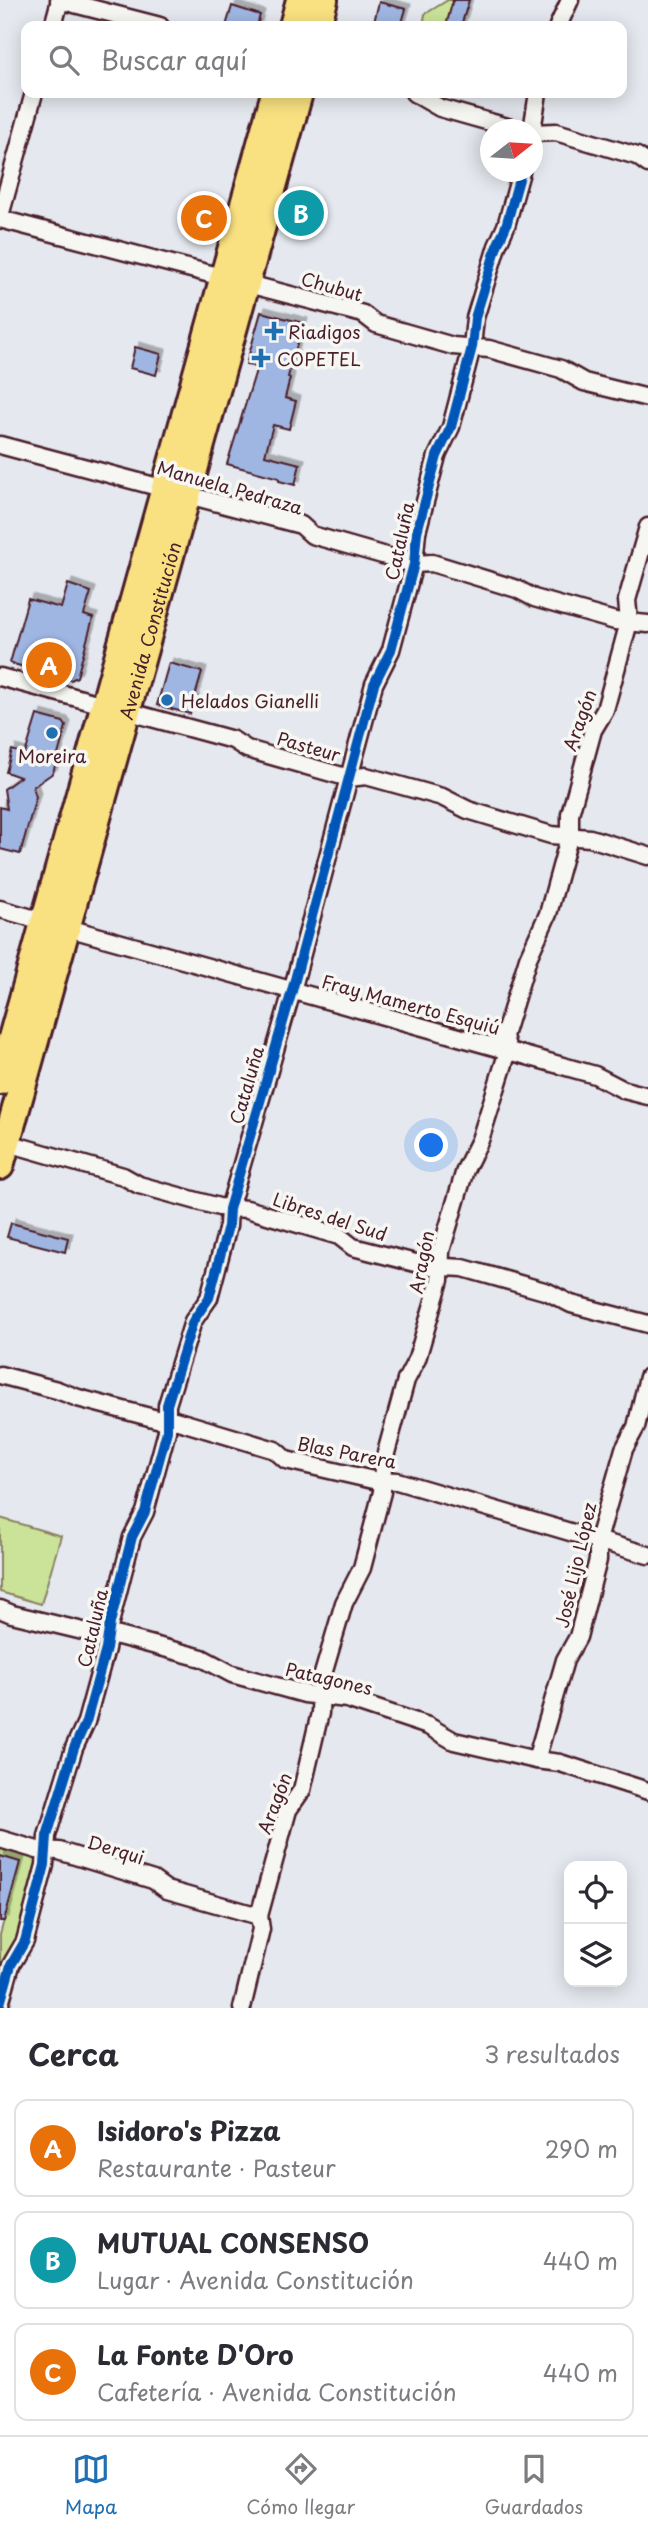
<!DOCTYPE html>
<html lang="es">
<meta charset="utf-8">
<style>
body{margin:0;font-family:"Playpen Sans",sans-serif;background:#f2f2f3;color:#2b2b33}
.controls{position:absolute;right:21px;bottom:21px;display:grid;overflow:hidden;border-radius:14px;box-shadow:0 4px 18px #0003}
.controls button{width:63px;height:63px;display:grid;place-items:center;padding:0;border:0;border-bottom:2px solid #e1e1e2;background:#fff;color:#2b2b33;font:35px sans-serif}
.compass{position:absolute;left:480px;top:119px;width:63px;height:63px;border-radius:50%;background:#fff;box-shadow:0 4px 18px #0003;rotate:73deg}
.you{position:absolute;left:432px;top:1146px;width:24px;height:24px;margin:-18px;border:5px solid #fff;border-radius:50%;background:#1a73e8;box-shadow:0 0 0 10px #1a73e833}
.badge{display:grid;place-items:center;width:46px;height:46px;border-radius:50%;background:#1f6fb2;color:#fff;font-size:23px;font-weight:700}
.pin{position:absolute;translate:-50% -50%;border:4px solid #fff;box-shadow:0 2px 7px #0006}
.list{margin:0;padding:0;list-style:none}
h2{display:flex;justify-content:space-between;align-items:center;height:91px;margin:0;padding:0 28px;font-size:30px}
h2 small{font-size:23px;font-weight:400;color:#7c7c81}
.list li{display:grid;grid-template-columns:46px 1fr auto;gap:21px;align-items:center;box-sizing:border-box;height:98px;margin:0 14px 14px;padding:0 14px;border:2px solid #e1e1e2;border-radius:14px}
.list b{display:block;font-size:26px;white-space:nowrap}
.list p{margin:0;font-size:23px;white-space:nowrap;color:#7c7c81}
.list em{font-size:23px;font-style:normal;color:#7c7c81}
.icon{flex:none;width:38px;height:38px;fill:none;stroke:currentColor;stroke-width:2;stroke-linecap:round;stroke-linejoin:round}
.map{position:relative;flex:none;width:648px;height:2008px;overflow:hidden}
.search{position:absolute;background:#fff;box-shadow:0 4px 18px #0003;left:21px;right:21px;top:21px;height:77px;display:flex;align-items:center;gap:18px;box-sizing:border-box;padding:0 24px;border-radius:14px;color:#7c7c81;font-size:26px}
.sheet{height:427px;background:#fff}
nav{display:flex;justify-content:space-around;align-items:center;box-sizing:border-box;height:98px;border-top:2px solid #e1e1e2;background:#fff;font-size:19px;color:#7c7c81}
nav a{display:grid;justify-items:center;gap:4px}
nav .on{color:#1f6fb2}
.map>svg:first-child{display:block}
</style>
<div class="map">
<svg width="648" height="2008" viewBox="0 0 648 2008">
<defs>
<filter id="shadow"><feDropShadow dx="4.5" dy="-4.5" stdDeviation="0" flood-color="#0004"/></filter>
</defs>
<rect width="100%" height="100%" fill="#e5e9ef"/>
<filter id="ink" filterUnits="userSpaceOnUse"><feTurbulence type="fractalNoise" baseFrequency=".0143" numOctaves="2"/><feDisplacementMap in="SourceGraphic" scale="14" xChannelSelector="R" yChannelSelector="G"/><feConvolveMatrix kernelMatrix="1 2 1 2 8 2 1 2 1" color-interpolation-filters="sRGB"/></filter>
<g filter="url(#ink)">
<g fill="#cae399" stroke="#8a8162" stroke-width="2">
<polygon points="448,0 469,0 461,26 423,26 425,14"/>
<polygon points="0,1518 61,1536 41,1604 0,1592"/>
<polygon points="0,1844 39,1856 22,1939 0,1990 0,1935 19,1865 0,1856"/>
</g>
<g fill="#9fb6e3" stroke="#4a1f2b" stroke-width="2" filter="url(#shadow)">
<polygon points="453,0 469,0 461,26 446,26"/>
<polygon points="379,2 406,9 401,26 373,26"/>
<polygon points="232,6 260,15 257,26 226,26"/>
<polygon points="293,199 315,205 310,224 287,220"/>
<polygon points="261,312 303,323 288,377 290,378 285,398 296,401 289,429 273,425 265,455 300,464 295,485 279,481 279,478 227,464 257,367 246,365"/>
<polygon points="135,347 161,354 156,375 130,368"/>
<polygon points="68,584 91,592 84,615 93,618 77,677 71,680 10,663 28,599 61,608"/>
<polygon points="169,663 202,672 190,714 157,705"/>
<polygon points="37,715 63,722 66,726 53,773 33,787 36,797 20,854 0,849 0,807 7,809 4,789 20,777 6,772 12,750 25,754"/>
<polygon points="11,1223 68,1238 65,1252 7,1237"/>
<polygon points="0,1856 20,1862 4,1921 0,1921"/>
</g>
<g fill="none" stroke-linecap="round" stroke-linejoin="round">
<g stroke="#4a1f2b" stroke-width="21">
<g id="minor">
<polyline points="59,0 160,26"/>
<polyline points="53,26 60,0"/>
<polyline points="558,26 570,0"/>
<polyline points="414,93 440,108 518,130"/>
<polyline points="532,130 538,93"/>
<polyline points="532,133 556,132 637,156 648,164"/>
<polyline points="0,216 34,93"/>
<polyline points="0,219 363,314 376,324 453,346 489,349 561,369 584,382 648,398"/>
<polyline points="0,445 301,525 312,535 414,564 432,563 517,589 534,598 615,621 648,624"/>
<polyline points="0,677 233,740 247,749 349,778 366,776 442,797 468,810 551,835 590,838 648,856"/>
<polyline points="0,909 595,1075 624,1090 648,1096"/>
<polyline points="1,1141 123,1176 139,1185 219,1207 247,1209 339,1236 353,1247 427,1266 463,1268 548,1292 571,1304 648,1324"/>
<polyline points="0,1375 57,1390 78,1398 157,1419 175,1420 275,1450 286,1460 373,1480 397,1481 648,1555"/>
<polyline points="0,1609 12,1614 87,1632 119,1636 202,1658 232,1674 305,1694 347,1699 428,1726 454,1741 536,1760 560,1763 648,1791"/>
<polyline points="536,1760 565,1660 578,1637 598,1560 598,1540 624,1449 636,1427 648,1377"/>
<polyline points="0,1839 37,1850 59,1851 153,1880 167,1890 259,1916"/>
<polyline points="0,2004 11,1965 25,1941 45,1865 47,1836 74,1748 86,1722 106,1649 110,1623 132,1537 145,1512 167,1431 167,1405 193,1321 209,1298 228,1226 229,1209 292,991 374,684 391,650 414,564 417,532 437,456 451,427 472,347 475,318 497,246 506,226 521,172"/>
<polyline points="242,2008 261,1929 259,1916 288,1810 302,1790 320,1713 321,1681 344,1603 362,1568 382,1492 383,1464 406,1380 417,1359 440,1280 441,1251 465,1170 480,1140 508,1051 504,1036 528,958 548,914 570,834 570,814 593,730 605,710 629,622 627,600 648,527"/>
</g>
</g>
<g stroke="#4a1f2b" stroke-width="32">
<g id="primary">
<polyline points="293,26 300,0"/>
<polyline points="317,26 324,0"/>
<polyline points="0,1081 275,93"/>
<path id="s1" d="M0 1166 299 93"/>
</g>
</g>
<use href="#minor" stroke="#f6f6f2" stroke-width="16"/>
<use href="#primary" stroke="#f9e181" stroke-width="26"/>
<g stroke="#f6f6f2" stroke-width="15">
<polyline id="cycleway" points="0,2004 11,1965 25,1941 45,1865 47,1836 74,1748 86,1722 106,1649 110,1623 132,1537 145,1512 167,1431 167,1405 193,1321 209,1298 228,1226 229,1209 292,991 374,684 391,650 414,564 417,532 437,456 451,427 472,347 475,318 497,246 506,226 521,172"/>
</g>
<use href="#cycleway" stroke="#0057b8" stroke-width="10"/>
</g>
</g>
<g fill="#1f6fb2" stroke="#f6f6f2" stroke-width="2.5">
<path d="M270.5 320.5h7v7h7v7h-7v7h-7v-7h-7v-7h7z"/>
<path d="M257.5 347.5h7v7h7v7h-7v7h-7v-7h-7v-7h7z"/>
<circle cx="167" cy="700" r="7"/>
<circle cx="52" cy="733" r="7"/>
</g>
<g text-anchor="middle" dominant-baseline="central" stroke-width="7" stroke-linejoin="round" paint-order="stroke">
<g font-size="18" fill="#4a1f2b" stroke="#f6f6f2">
<text transform="translate(332 286) rotate(16)">Chubut</text>
<text transform="translate(230 487) rotate(16)">Manuela Pedraza</text>
<text transform="translate(399 541) rotate(-78)">Cataluña</text>
<text stroke="none"><textPath href="#s1" startOffset="556">Avenida Constitución</textPath></text>
<text transform="translate(579 720) rotate(-70)">Aragón</text>
<text transform="translate(309 746) rotate(16)">Pasteur</text>
<text transform="translate(411 1004) rotate(15)">Fray Mamerto Esquiú</text>
<text transform="translate(246 1085) rotate(-74)">Cataluña</text>
<text transform="translate(330 1216) rotate(18)">Libres del Sud</text>
<text transform="translate(421 1262) rotate(-79)">Aragón</text>
<text transform="translate(347 1452) rotate(11)">Blas Parera</text>
<text transform="translate(575 1565) rotate(-77)">José Lijo López</text>
<text transform="translate(92 1628) rotate(-77)">Cataluña</text>
<text transform="translate(329 1678) rotate(13)">Patagones</text>
<text transform="translate(274 1803) rotate(-69)">Aragón</text>
<text transform="translate(116 1849) rotate(17)">Derqui</text>
</g>
<g font-size="18" fill="#4a1f2b" stroke="#f6f6f2" text-anchor="start">
<text x="288" y="331">Riadigos</text>
<text x="277" y="358">COPETEL</text>
<text x="181" y="700">Helados Gianelli</text>
<text x="52" y="755" text-anchor="middle">Moreira</text>
</g>
</g>
</svg>
<div class="controls">
<button><svg class="icon" aria-label="locate" viewBox="0 0 24 24"><circle cx="12" cy="12" r="6"/><path d="M12 2v4M12 18v4M2 12h4M18 12h4"/></svg></button>
<button><svg class="icon" aria-label="layers" viewBox="0 0 24 24"><path d="M12 4l9 5-9 5-9-5zM3 14l9 5 9-5"/></svg></button>
</div>
<svg class="compass" viewBox="-18 -18 36 36"><path d="M0-13l5 13h-10z" fill="#e53935"/><path d="M0 13l5-13h-10z" fill="#7c7c81"/></svg>
<div class="you"></div>
<div class="pin badge" style="left:49px;top:665px;background:#e8710a">A</div>
<div class="pin badge" style="left:301px;top:213px;background:#0f9aa8">B</div>
<div class="pin badge" style="left:204px;top:218px;background:#e8710a">C</div>
<div class="search"><svg class="icon" aria-label="search" viewBox="0 0 24 24"><circle cx="10" cy="10" r="6"/><path d="M15 15l6 6"/></svg>Buscar aquí</div>
</div>
<section class="sheet">
<h2>Cerca<small>3 resultados</small></h2>
<ul class="list">
<li><span class="badge" style="background:#e8710a">A</span><div><b>Isidoro's Pizza</b><p>Restaurante · Pasteur</p></div><em>290 m</em></li>
<li><span class="badge" style="background:#0f9aa8">B</span><div><b>MUTUAL CONSENSO</b><p>Lugar · Avenida Constitución</p></div><em>440 m</em></li>
<li><span class="badge" style="background:#e8710a">C</span><div><b>La Fonte D'Oro</b><p>Cafetería · Avenida Constitución</p></div><em>440 m</em></li>
</ul>
</section>
<nav>
<a class="on"><svg class="icon" aria-label="map" viewBox="0 0 24 24"><path d="M3 6l6-2 6 2 6-2v14l-6 2-6-2-6 2zM9 4v14M15 6v14"/></svg>Mapa</a>
<a><svg class="icon" aria-label="directions" viewBox="0 0 24 24"><path d="M12 3l9 9-9 9-9-9zM9 14v-3h6M13 9l2 2-2 2"/></svg>Cómo llegar</a>
<a><svg class="icon" aria-label="saved" viewBox="0 0 24 24"><path d="M7 4h10v16l-5-4-5 4z"/></svg>Guardados</a>
</nav>
